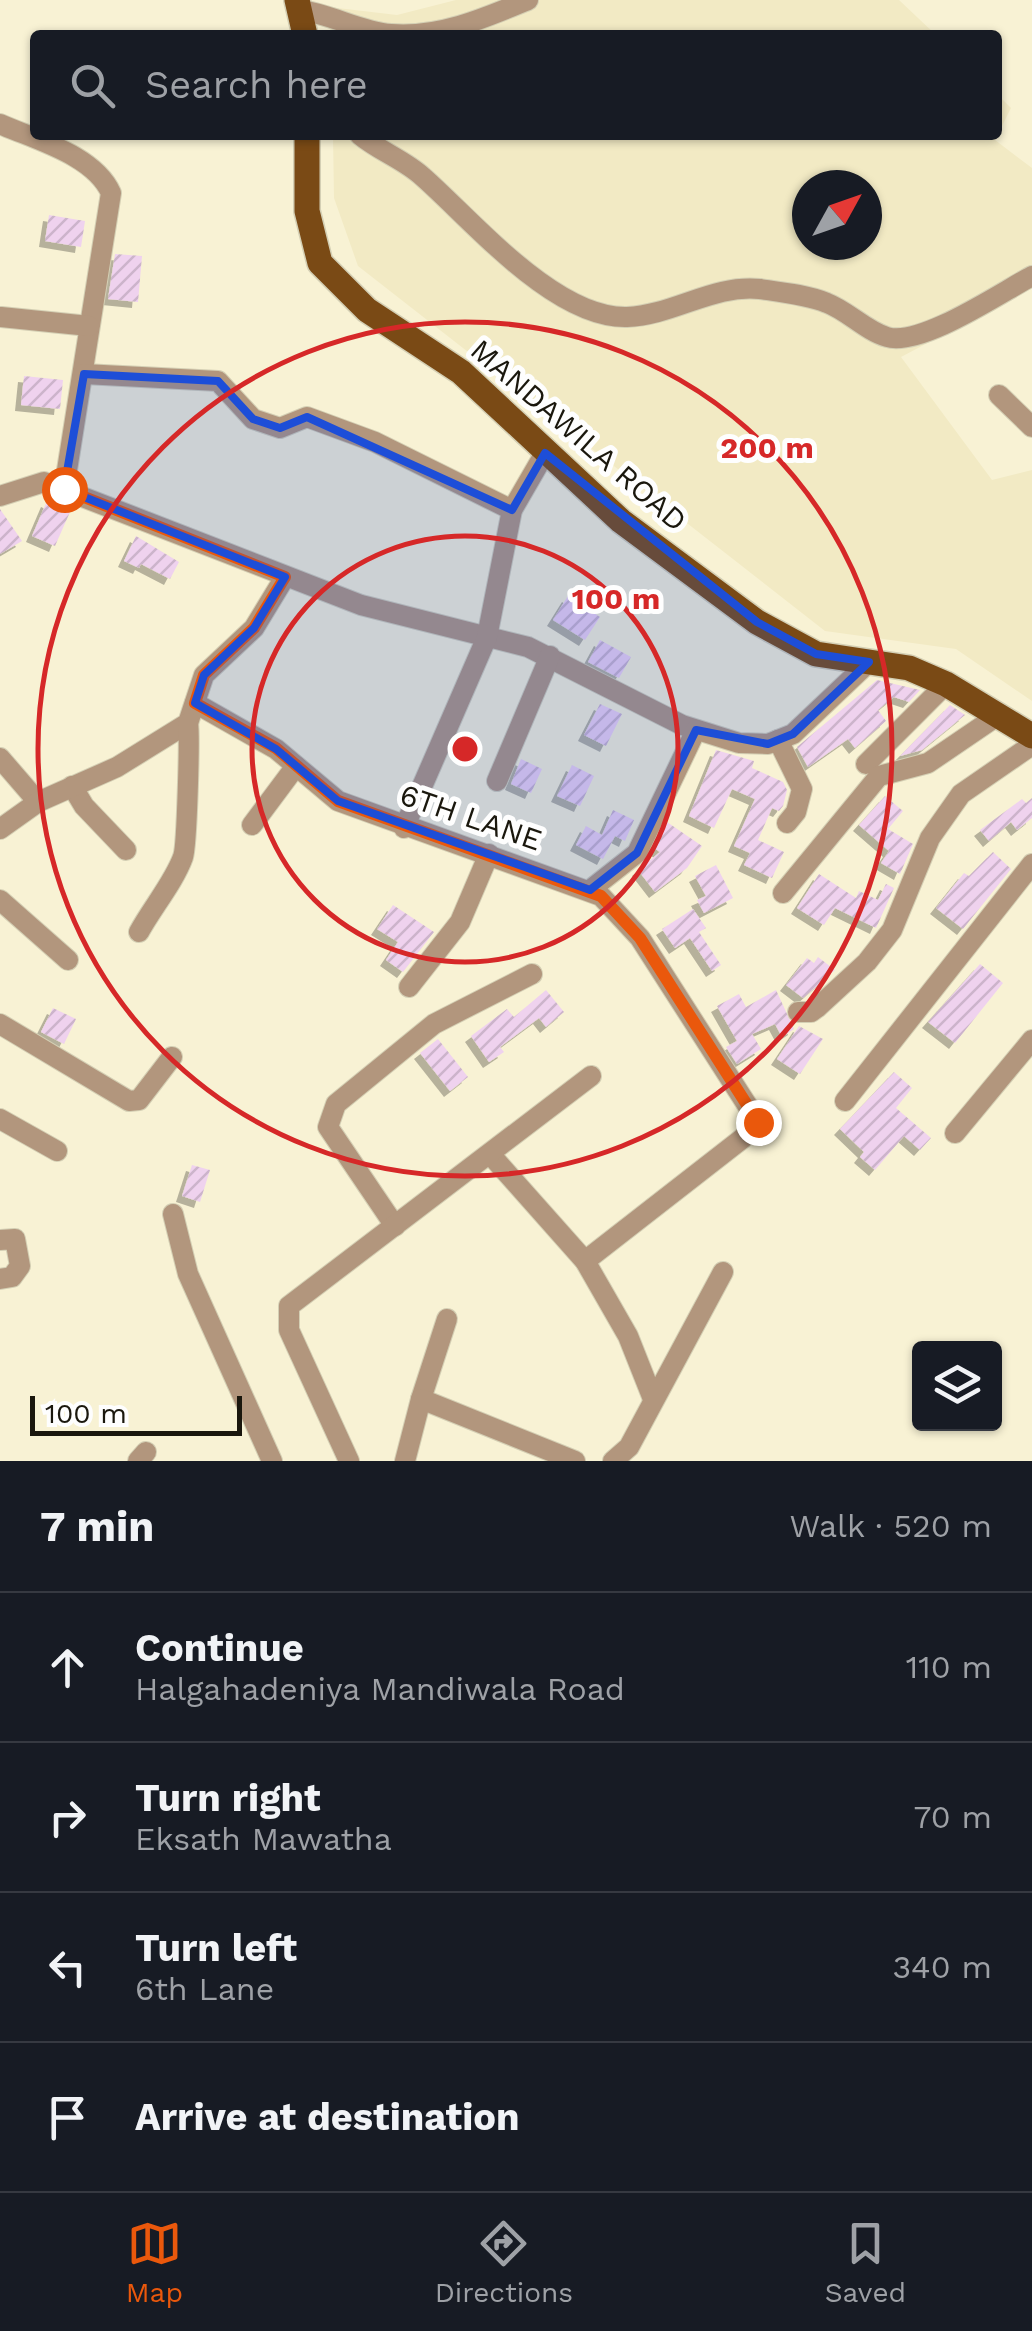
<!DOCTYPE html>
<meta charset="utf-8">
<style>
body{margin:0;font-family:"Work Sans",sans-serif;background:#20242c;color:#f1f3f6}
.controls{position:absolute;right:30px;bottom:30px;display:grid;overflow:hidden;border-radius:10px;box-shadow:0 2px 8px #0004}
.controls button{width:90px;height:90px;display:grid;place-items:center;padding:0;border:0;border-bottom:2px solid #363941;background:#171b24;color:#f1f3f6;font:50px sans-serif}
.compass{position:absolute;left:792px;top:170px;width:90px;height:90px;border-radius:50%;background:#171b24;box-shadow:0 2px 8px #0004;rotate:50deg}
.scale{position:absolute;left:30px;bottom:25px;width:212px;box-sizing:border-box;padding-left:10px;border:5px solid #1a170d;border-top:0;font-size:28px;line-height:35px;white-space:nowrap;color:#1a170d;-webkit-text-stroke:8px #fefefe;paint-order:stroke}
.stop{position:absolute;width:30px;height:30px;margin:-22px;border:8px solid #ea580c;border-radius:50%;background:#fff}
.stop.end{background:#ea580c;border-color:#fff;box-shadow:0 2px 10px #0008}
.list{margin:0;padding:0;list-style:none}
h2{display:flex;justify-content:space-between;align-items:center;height:130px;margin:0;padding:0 40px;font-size:42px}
h2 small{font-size:32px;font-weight:400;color:#9ea1a6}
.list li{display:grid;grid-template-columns:65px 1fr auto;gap:30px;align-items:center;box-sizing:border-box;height:150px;padding:0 40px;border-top:2px solid #363941}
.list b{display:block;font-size:38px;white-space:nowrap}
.list p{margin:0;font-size:32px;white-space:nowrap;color:#9ea1a6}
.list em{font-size:32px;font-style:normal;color:#9ea1a6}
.icon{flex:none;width:55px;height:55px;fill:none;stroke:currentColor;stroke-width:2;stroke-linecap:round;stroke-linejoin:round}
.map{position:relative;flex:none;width:1032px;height:1461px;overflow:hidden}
.search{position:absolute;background:#171b24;box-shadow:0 2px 8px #0004;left:30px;right:30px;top:30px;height:110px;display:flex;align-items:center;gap:25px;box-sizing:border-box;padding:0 35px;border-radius:10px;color:#9ea1a6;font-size:38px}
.sheet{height:730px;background:#171b24}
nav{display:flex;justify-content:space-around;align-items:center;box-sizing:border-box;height:140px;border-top:2px solid #363941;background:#171b24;font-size:28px;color:#9ea1a6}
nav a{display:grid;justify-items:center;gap:5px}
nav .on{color:#ea580c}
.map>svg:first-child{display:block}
</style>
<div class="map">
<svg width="1032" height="1461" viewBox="0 0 1032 1461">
<defs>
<pattern id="building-hatch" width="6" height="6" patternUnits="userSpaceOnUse" patternTransform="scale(2.5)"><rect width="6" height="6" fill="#efd2ee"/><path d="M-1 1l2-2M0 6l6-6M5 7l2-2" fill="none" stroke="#ccb4cb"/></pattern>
<filter id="shadow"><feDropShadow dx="-6" dy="6" stdDeviation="0" flood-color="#0004"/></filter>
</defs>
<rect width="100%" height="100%" fill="#f8f2d4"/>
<g fill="#f2eac4" fill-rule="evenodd">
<polygon points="456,0 899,0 936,35 330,35 329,7 397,15"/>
<path d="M997 94 1011 108 995 140 1032 168V288L901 357 992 480 1032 470V701L956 649 825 631 358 266 334 198 333 135H997ZM807 185H867V245H807Z"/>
</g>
<g fill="url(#building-hatch)" filter="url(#shadow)">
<polygon points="49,215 85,221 81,247 45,241"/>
<polygon points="115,254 142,256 138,302 108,299"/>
<polygon points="24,376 63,380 60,409 21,405"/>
<polygon points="47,501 70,512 55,546 32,536"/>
<polygon points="0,509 22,541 0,554"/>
<polygon points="136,536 179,562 170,579 141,564 139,568 124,561"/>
<polygon points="568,596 600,617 585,640 553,620"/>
<polygon points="600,640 631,657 619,678 588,662"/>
<polygon points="877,680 920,690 909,702 894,697 878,710 886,721 855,748 848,739 808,767 797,747"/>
<polygon points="600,704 622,714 606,746 584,735"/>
<polygon points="950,705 965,715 922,750 900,756"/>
<polygon points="716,750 754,761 752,768 783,782 787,790 783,806 779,811 772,808 758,840 784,852 772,878 744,865 750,853 734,846 755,799 732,789 714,828 689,816"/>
<polygon points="521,759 542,769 531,793 511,784"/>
<polygon points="572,765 594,776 580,806 557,796"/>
<polygon points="885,796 903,811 888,829 913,844 900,874 881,863 889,851 859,825"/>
<polygon points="1032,798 1032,818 1017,830 1011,822 989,841 980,830 1022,799 1026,803"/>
<polygon points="613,810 634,820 625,841 615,836 603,859 576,845 586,826 602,835"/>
<polygon points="667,822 702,846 687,868 655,892 638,870 660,852 654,848"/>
<polygon points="993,852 1011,869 963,929 936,908 964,873 969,876"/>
<polygon points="716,865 733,898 704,913 697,900 706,896 695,876"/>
<polygon points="819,874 856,898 859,891 878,900 886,884 894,888 876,928 835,908 824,925 797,908"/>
<polygon points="393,905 434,932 403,972 386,960 398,942 377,929"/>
<polygon points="693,909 706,928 699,932 721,965 712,971 690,938 675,948 662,929"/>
<polygon points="818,957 835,970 803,998 786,985 807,958 814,963"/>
<polygon points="980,964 1003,983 955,1043 928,1022"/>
<polygon points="546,990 564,1012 546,1027 539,1018 500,1047 504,1052 489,1062 471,1036 507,1009 514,1017"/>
<polygon points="776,990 794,1029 782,1037 775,1024 752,1034 761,1049 737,1064 726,1047 737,1041 717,1006 739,994 746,1007"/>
<polygon points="53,1008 76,1019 64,1044 41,1032"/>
<polygon points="799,1026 823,1039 800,1074 777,1059"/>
<polygon points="438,1039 468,1077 450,1091 420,1053"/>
<polygon points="894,1072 912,1088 896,1108 931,1138 920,1150 904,1136 875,1170 860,1157 864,1152 840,1129"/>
<polygon points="192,1165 210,1170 200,1202 182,1196"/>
</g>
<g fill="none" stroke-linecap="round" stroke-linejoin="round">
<g stroke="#d4cfb4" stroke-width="22">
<g id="minor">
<path d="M300 10C331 14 361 32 391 34 439 38 485 18 528 0"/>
<path d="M0 124C36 140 94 155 111 193L64 489"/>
<path d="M360 135C379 151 405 160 423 177 473 221 555 319 627 317 674 315 713 284 760 289 781 292 808 295 827 303 848 311 866 331 887 337 921 347 1000 293 1032 276"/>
<polyline points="1,317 89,326"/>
<polyline points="84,374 218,381 253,419 280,428 307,417 375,442 512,510"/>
<polyline points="999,395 1032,427"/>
<polyline points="0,496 44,482 361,605 528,647 682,725 739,743 768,744 793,734 869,662"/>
<polyline points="195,703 276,749 338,801 601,896 640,938 758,1122"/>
<polyline points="778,740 802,789 796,812 787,823"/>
<polyline points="0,758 38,802"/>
<polyline points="866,764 946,684"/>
<polyline points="497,781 550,656"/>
<polyline points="72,786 84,806 126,850"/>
<polyline points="252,825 296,766"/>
<polyline points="404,828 487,637 512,510 545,453"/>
<polyline points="0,829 38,802 117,767 188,723 204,675 254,628 285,577"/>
<polyline points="590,890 637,853 696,730"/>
<polyline points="783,893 879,776 928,763 1000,714"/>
<polyline points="0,900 68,960"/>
<path d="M139 932C152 908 174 882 183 857 187 846 190 736 188 723"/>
<polyline points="409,987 460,922 489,854"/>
<polyline points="798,1012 811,1012 818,1007 867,962 892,930 930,838 961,794 1032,745"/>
<polyline points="0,1024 129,1101 139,1100 172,1057"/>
<polyline points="845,1101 1032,864"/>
<polyline points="0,1119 57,1151"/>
<polyline points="955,1133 1032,1040"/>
<polyline points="490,1154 585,1261 628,1336 653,1399"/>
<polyline points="173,1214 188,1274 272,1461"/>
<polyline points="395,1226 328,1127 336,1104 434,1024 532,974"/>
<polyline points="0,1240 15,1239 20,1266 12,1277 0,1279"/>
<polyline points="585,1261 743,1138"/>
<polyline points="421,1399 447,1319"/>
<polyline points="138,1461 146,1452"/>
<polyline points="349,1461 289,1330 289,1306 591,1076"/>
<polyline points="405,1461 421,1399 575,1461"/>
<polyline points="613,1461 629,1447 723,1272"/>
</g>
</g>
<g stroke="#d4cfb4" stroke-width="28">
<g id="major">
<polyline points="297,0 305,35"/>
<polyline points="307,135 307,211 320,263 367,310 461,372 621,521 757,622 816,654 909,668 946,684 1032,736"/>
</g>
</g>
<use href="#minor" stroke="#b2967d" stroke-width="20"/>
<use href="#major" stroke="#7a4a15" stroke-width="25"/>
</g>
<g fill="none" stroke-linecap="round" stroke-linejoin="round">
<polyline stroke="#ea580c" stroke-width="12" points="64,489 285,577 254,628 204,675 195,703 276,748 338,801 601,896 640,938 758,1122"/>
</g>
<path fill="#1d4ed8" fill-opacity="0.2" stroke="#1d4ed8" stroke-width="8" stroke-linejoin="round" d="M84 374 218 381 253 419 280 428 307 417 512 510 545 453 757 622 816 654 869 662 793 734 768 744 696 730 637 853 590 890 338 801 276 749 195 703 204 675 254 628 285 577 64 489Z"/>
<g fill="none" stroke="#d62828" stroke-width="5">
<circle cx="465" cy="749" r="213"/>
<circle cx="465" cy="749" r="427"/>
</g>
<g text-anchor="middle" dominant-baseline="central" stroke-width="10" stroke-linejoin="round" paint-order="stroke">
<g font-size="30" fill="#1a170d" stroke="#fefefe">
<text transform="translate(579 435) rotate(41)">MANDAWILA ROAD</text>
<text transform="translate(471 817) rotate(19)">6TH LANE</text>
</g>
</g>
<circle cx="465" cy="749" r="15" fill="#d62828" stroke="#fefefe" stroke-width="5"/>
<g font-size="30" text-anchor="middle" font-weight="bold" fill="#d62828" stroke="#fefefe" stroke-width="10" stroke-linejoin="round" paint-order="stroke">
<text x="767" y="458">200 m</text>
<text x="616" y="609">100 m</text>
</g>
</svg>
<div class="controls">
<button><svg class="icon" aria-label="layers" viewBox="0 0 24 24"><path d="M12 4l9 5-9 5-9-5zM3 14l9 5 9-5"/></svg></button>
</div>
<svg class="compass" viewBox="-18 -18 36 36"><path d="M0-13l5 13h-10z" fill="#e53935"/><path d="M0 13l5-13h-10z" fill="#9ea1a6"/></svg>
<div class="scale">100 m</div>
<div class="stop" style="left:64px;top:489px"></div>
<div class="stop end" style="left:758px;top:1122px"></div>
<div class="search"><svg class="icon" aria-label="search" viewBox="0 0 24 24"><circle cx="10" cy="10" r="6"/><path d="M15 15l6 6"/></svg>Search here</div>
</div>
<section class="sheet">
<h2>7 min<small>Walk · 520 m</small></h2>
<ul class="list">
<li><svg class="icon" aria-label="ahead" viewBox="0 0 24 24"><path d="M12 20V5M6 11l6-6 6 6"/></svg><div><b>Continue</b><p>Halgahadeniya Mandiwala Road</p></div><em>110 m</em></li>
<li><svg class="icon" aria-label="right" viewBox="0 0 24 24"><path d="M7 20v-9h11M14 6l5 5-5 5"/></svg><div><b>Turn right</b><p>Eksath Mawatha</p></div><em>70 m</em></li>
<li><svg class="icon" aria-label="left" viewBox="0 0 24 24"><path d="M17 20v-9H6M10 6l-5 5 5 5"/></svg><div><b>Turn left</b><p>6th Lane</p></div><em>340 m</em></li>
<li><svg class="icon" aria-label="arrive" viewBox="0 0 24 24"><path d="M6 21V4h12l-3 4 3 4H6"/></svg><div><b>Arrive at destination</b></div></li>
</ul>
</section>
<nav>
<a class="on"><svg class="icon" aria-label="map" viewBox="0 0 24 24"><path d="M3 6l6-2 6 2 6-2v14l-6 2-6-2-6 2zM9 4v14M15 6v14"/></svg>Map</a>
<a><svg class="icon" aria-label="directions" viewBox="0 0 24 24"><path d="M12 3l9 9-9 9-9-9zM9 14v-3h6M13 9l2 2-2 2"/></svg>Directions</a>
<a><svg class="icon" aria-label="saved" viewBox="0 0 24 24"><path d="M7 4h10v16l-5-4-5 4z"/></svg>Saved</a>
</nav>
